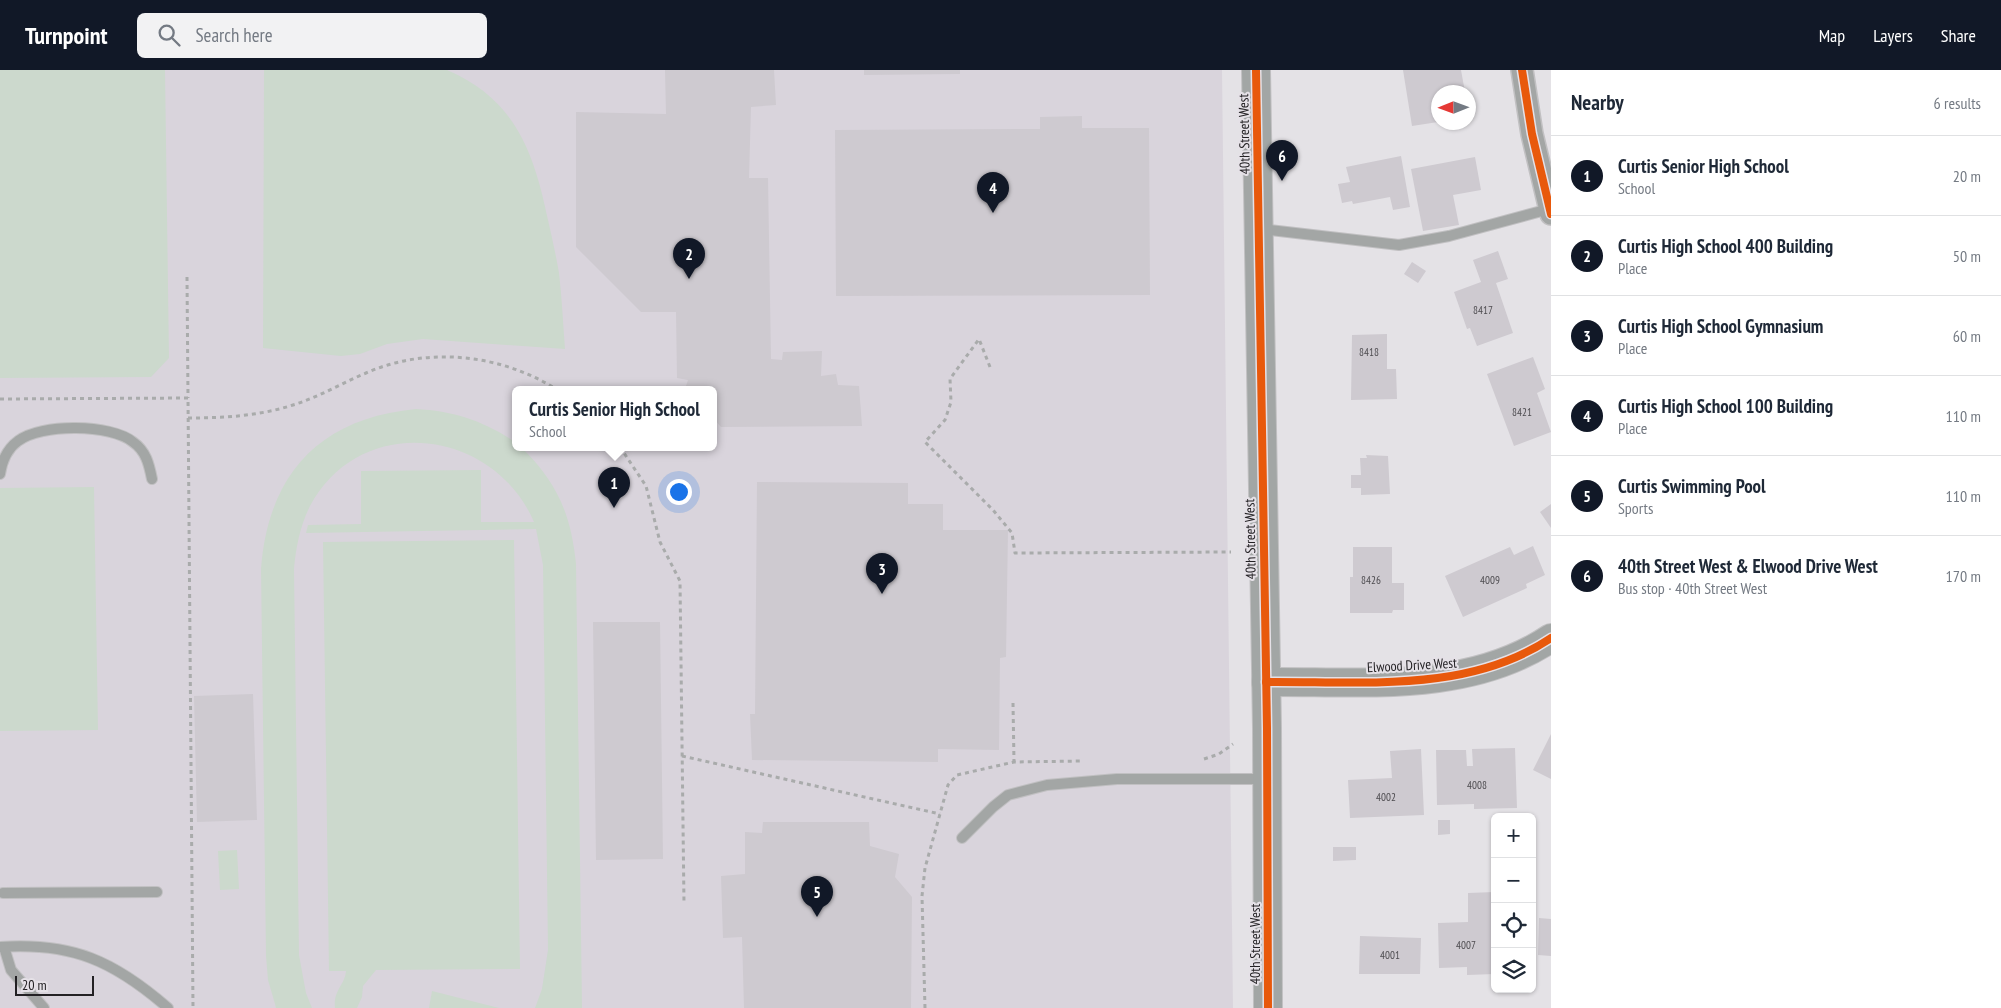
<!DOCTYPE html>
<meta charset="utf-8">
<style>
body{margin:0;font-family:"PT Sans Narrow",sans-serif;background:#f2f2f3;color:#1f2937}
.controls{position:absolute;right:15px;bottom:15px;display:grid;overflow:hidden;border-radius:8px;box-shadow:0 1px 4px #0004}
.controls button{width:45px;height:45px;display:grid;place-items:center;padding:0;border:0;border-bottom:1px solid #e0e1e3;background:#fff;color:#1f2937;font:25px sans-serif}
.compass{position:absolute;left:1431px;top:15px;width:45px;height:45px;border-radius:50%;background:#fff;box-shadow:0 1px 4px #0004;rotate:269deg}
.scale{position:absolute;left:15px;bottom:12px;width:79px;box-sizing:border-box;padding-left:5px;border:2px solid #232124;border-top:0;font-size:14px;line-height:18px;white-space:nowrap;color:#232124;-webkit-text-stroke:4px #e5e1e7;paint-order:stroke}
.you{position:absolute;left:678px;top:421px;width:18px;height:18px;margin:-12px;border:4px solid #fff;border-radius:50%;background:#1a73e8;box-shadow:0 0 0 8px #1a73e833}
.badge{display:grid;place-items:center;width:32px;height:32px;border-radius:50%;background:#111827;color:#fff;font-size:16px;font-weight:700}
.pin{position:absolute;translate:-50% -41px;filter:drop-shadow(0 1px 2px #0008)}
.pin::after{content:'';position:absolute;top:26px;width:18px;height:15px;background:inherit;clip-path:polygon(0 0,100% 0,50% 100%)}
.popup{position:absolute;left:512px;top:316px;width:205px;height:65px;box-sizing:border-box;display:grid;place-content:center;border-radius:8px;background:#fff;filter:drop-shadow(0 1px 4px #0005);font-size:16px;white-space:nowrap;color:#747a83}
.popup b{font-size:19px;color:#1f2937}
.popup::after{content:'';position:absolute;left:50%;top:100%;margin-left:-10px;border:10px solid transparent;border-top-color:#fff}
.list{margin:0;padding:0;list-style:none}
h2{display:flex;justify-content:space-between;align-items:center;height:65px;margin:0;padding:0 20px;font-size:21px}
h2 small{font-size:16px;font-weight:400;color:#747a83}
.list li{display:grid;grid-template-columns:32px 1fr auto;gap:15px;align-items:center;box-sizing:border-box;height:80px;padding:0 20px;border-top:1px solid #e0e1e3}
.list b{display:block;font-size:19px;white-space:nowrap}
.list p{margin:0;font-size:16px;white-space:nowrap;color:#747a83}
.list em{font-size:16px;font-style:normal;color:#747a83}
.icon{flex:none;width:28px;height:28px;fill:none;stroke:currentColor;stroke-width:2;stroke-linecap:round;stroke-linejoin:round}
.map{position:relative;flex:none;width:1551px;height:938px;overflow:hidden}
header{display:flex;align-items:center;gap:30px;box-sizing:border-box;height:70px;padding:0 25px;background:#111827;color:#fff}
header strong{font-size:24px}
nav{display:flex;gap:28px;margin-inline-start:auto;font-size:18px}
.search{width:350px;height:45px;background:#f2f2f3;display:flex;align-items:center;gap:12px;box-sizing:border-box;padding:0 18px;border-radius:8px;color:#747a83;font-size:19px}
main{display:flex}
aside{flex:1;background:#fff}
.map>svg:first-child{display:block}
</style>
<header>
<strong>Turnpoint</strong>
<div class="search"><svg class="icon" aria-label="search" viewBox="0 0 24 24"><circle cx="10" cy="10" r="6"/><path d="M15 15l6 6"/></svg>Search here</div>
<nav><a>Map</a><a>Layers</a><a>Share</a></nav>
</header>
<main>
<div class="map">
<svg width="1551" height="938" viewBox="0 0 1551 938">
<rect width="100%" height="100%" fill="#e4e2e6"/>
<path fill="#d9d4dc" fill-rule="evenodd" d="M0 0H1222L1233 938H0ZM515 319H713V377H515Z"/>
<g fill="#ccd9cd">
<polygon points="0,0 165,0 169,288 151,307 0,308"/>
<path d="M264 0H447C515 29 534 82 548 150 552 168 556 185 559 203 562 228 563 254 565 279L423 269 387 274 360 284 341 286 263 278Z"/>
<path d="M416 339C454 341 484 351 515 372V377H521C557 412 571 444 576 494L582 938H535L542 919 548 880 543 495 536 459 306 463 308 455 361 454V401L481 400V452H534C493 357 360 342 310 436 300 456 296 477 294 499L299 885 306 923 312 938H276L275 934 268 910 266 886 261 499C268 404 320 348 416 339Z"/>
<polygon points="94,417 98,660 0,661 0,418"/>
<path d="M514 470 520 899 376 900 363 916 362 927 357 938H335C333 920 345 915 346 901H329L323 472Z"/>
<polygon points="237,780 239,819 220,820 218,781"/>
<polygon points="432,921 499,938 429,938"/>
</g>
<g fill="#cecad0">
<polygon points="665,0 774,0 776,35 751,37 749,108 768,108 771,289 782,290 783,282 822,281 821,306 836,304 838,315 859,316 862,356 721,357 713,348 713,319 685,319 688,310 677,308 676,242 641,242 576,177 576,42 666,44"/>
<polygon points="864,0 960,0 960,4 864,5"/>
<polygon points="1403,0 1461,0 1465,22 1438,22 1438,52 1412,56"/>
<polygon points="1082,46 1082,58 1149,58 1150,225 836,226 835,60 1040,59 1040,47"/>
<polygon points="1401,86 1410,137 1393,140 1390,127 1353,134 1352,131 1342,133 1338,114 1350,112 1346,97"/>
<polygon points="1475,87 1481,120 1453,125 1459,155 1423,161 1411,99"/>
<polygon points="1498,181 1508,209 1496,213 1513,263 1477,276 1470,258 1467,259 1454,222 1481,212 1473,190"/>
<polygon points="1412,192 1426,201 1418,213 1404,204"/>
<polygon points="1387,264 1387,299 1396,299 1397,329 1351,330 1352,265"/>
<polygon points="1533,287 1545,319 1537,323 1551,362 1514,376 1487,304"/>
<polygon points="1366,385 1388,386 1390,424 1361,425 1361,418 1351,418 1351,405 1361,405 1360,388 1367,388"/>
<polygon points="757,412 908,413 908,434 943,434 943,460 1008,460 1006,587 1000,588 999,680 938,679 938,692 752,690 750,644 755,644"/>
<polygon points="1551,434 1551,458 1540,442"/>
<polygon points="1533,476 1545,505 1526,514 1527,518 1463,547 1445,506 1510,477 1514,485"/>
<polygon points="1353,477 1392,477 1392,513 1404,513 1404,540 1393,540 1392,543 1350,543 1350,507 1353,507"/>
<polygon points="593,552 660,552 663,789 596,790"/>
<polygon points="253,624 257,750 197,752 194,626"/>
<polygon points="1551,664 1551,709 1533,700"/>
<polygon points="1515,678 1517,738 1474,739 1474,734 1437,735 1436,680 1466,680 1467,696 1473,696 1472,679"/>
<polygon points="1421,679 1424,745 1350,748 1348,710 1392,708 1390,681"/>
<polygon points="1438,750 1450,750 1450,764 1438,765"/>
<polygon points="763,752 869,752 870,776 899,784 895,807 912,827 911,938 744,938 742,867 723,868 721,806 745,804 745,762 762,763"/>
<polygon points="1333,777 1356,777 1356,790 1333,791"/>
<polygon points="1495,822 1495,904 1467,905 1467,897 1439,898 1438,853 1468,852 1468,823"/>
<polygon points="1539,848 1551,849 1551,886 1538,885"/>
<polygon points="1360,866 1421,868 1420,904 1359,904"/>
</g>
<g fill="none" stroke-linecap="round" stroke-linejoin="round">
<g stroke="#c1c0c2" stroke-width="12">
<g id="lane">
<polyline points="1261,159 1399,175 1449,166 1549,139"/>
<path d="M0 404C2 391 7 379 18 371 41 353 111 354 133 372 146 381 149 394 152 409"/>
<polyline points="962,768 993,737 1008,725 1047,715 1117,709 1265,709"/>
<polyline points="3,823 157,822"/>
<path d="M0 877C72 872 114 891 168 938"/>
<polyline points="4,877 11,900 44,938"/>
</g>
</g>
<g stroke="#c1c0c2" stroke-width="24">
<polyline id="street" points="1522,0 1532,64 1551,144"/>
</g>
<g stroke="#c1c0c2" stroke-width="30">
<g id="secondary">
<polyline points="1256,0 1267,658 1268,938"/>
<path d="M1266 612C1361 611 1468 624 1551 568"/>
</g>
</g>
<g stroke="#a9abab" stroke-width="3" stroke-dasharray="4 4" stroke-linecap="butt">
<polyline points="187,207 188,328"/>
<polyline points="990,297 979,269 950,309 951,332 945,350 925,372 993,440 1012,463 1015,483 1231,482"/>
<polyline points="0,329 188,328 193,938"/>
<path d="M188 348C224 348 259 346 293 335 319 327 342 313 366 303 427 276 500 284 556 319"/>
<polyline points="620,377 646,416 660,472 680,511 684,834"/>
<polyline points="1013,633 1014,692"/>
<polyline points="682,686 940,744"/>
<polyline points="1204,689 1219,684 1233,674"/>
<polyline points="925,938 922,826 925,798 948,715 957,705 1014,692 1082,691"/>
</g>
<use href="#lane" stroke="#a3a6a5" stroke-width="10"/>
<use href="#street" stroke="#a3a6a5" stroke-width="21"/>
<use href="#secondary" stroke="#a2a6a5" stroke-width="28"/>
<g stroke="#e5e1e7" stroke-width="11">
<g id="cycleway">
<polyline points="1256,0 1267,658 1268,938"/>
<polyline points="1522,0 1532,64 1551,144"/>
<path d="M1266 612C1361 611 1468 624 1551 568"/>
</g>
</g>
<use href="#cycleway" stroke="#e8590c" stroke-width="8"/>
</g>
<g text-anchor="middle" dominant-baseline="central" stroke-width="4" stroke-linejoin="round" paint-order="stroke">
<g font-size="11" fill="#4e4c50">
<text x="1483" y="240">8417</text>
<text x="1369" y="282">8418</text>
<text x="1522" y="342">8421</text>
<text x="1371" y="510">8426</text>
<text x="1490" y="510">4009</text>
<text x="1477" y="715">4008</text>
<text x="1386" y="727">4002</text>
<text x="1466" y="875">4007</text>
<text x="1390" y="885">4001</text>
</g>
<g font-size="14" fill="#232124" stroke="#e5e1e7">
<text transform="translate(1244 64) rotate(-91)">40th Street West</text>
<text transform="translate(1250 469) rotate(-91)">40th Street West</text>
<text transform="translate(1412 595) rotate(-3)">Elwood Drive West</text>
<text transform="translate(1255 874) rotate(-90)">40th Street West</text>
</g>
</g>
</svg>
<div class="controls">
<button>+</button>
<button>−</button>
<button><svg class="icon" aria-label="locate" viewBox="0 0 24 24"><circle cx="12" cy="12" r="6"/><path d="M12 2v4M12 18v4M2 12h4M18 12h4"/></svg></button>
<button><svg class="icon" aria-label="layers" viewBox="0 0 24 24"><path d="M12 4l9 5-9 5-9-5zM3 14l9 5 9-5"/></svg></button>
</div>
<svg class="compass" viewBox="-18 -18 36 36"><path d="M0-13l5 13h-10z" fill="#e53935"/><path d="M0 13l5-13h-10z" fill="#747a83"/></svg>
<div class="scale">20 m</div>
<div class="you"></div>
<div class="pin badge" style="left:614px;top:438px">1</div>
<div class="popup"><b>Curtis Senior High School</b>School</div>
<div class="pin badge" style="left:689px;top:209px">2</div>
<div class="pin badge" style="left:882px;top:524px">3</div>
<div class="pin badge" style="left:993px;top:143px">4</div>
<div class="pin badge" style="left:817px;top:847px">5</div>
<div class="pin badge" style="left:1282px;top:111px">6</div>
</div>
<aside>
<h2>Nearby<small>6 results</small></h2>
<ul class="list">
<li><span class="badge">1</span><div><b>Curtis Senior High School</b><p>School</p></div><em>20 m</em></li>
<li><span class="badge">2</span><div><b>Curtis High School 400 Building</b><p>Place</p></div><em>50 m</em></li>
<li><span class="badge">3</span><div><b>Curtis High School Gymnasium</b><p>Place</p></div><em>60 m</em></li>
<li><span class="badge">4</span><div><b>Curtis High School 100 Building</b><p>Place</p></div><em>110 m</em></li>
<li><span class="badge">5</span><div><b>Curtis Swimming Pool</b><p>Sports</p></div><em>110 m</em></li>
<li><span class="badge">6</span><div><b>40th Street West &amp; Elwood Drive West</b><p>Bus stop · 40th Street West</p></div><em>170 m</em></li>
</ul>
</aside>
</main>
